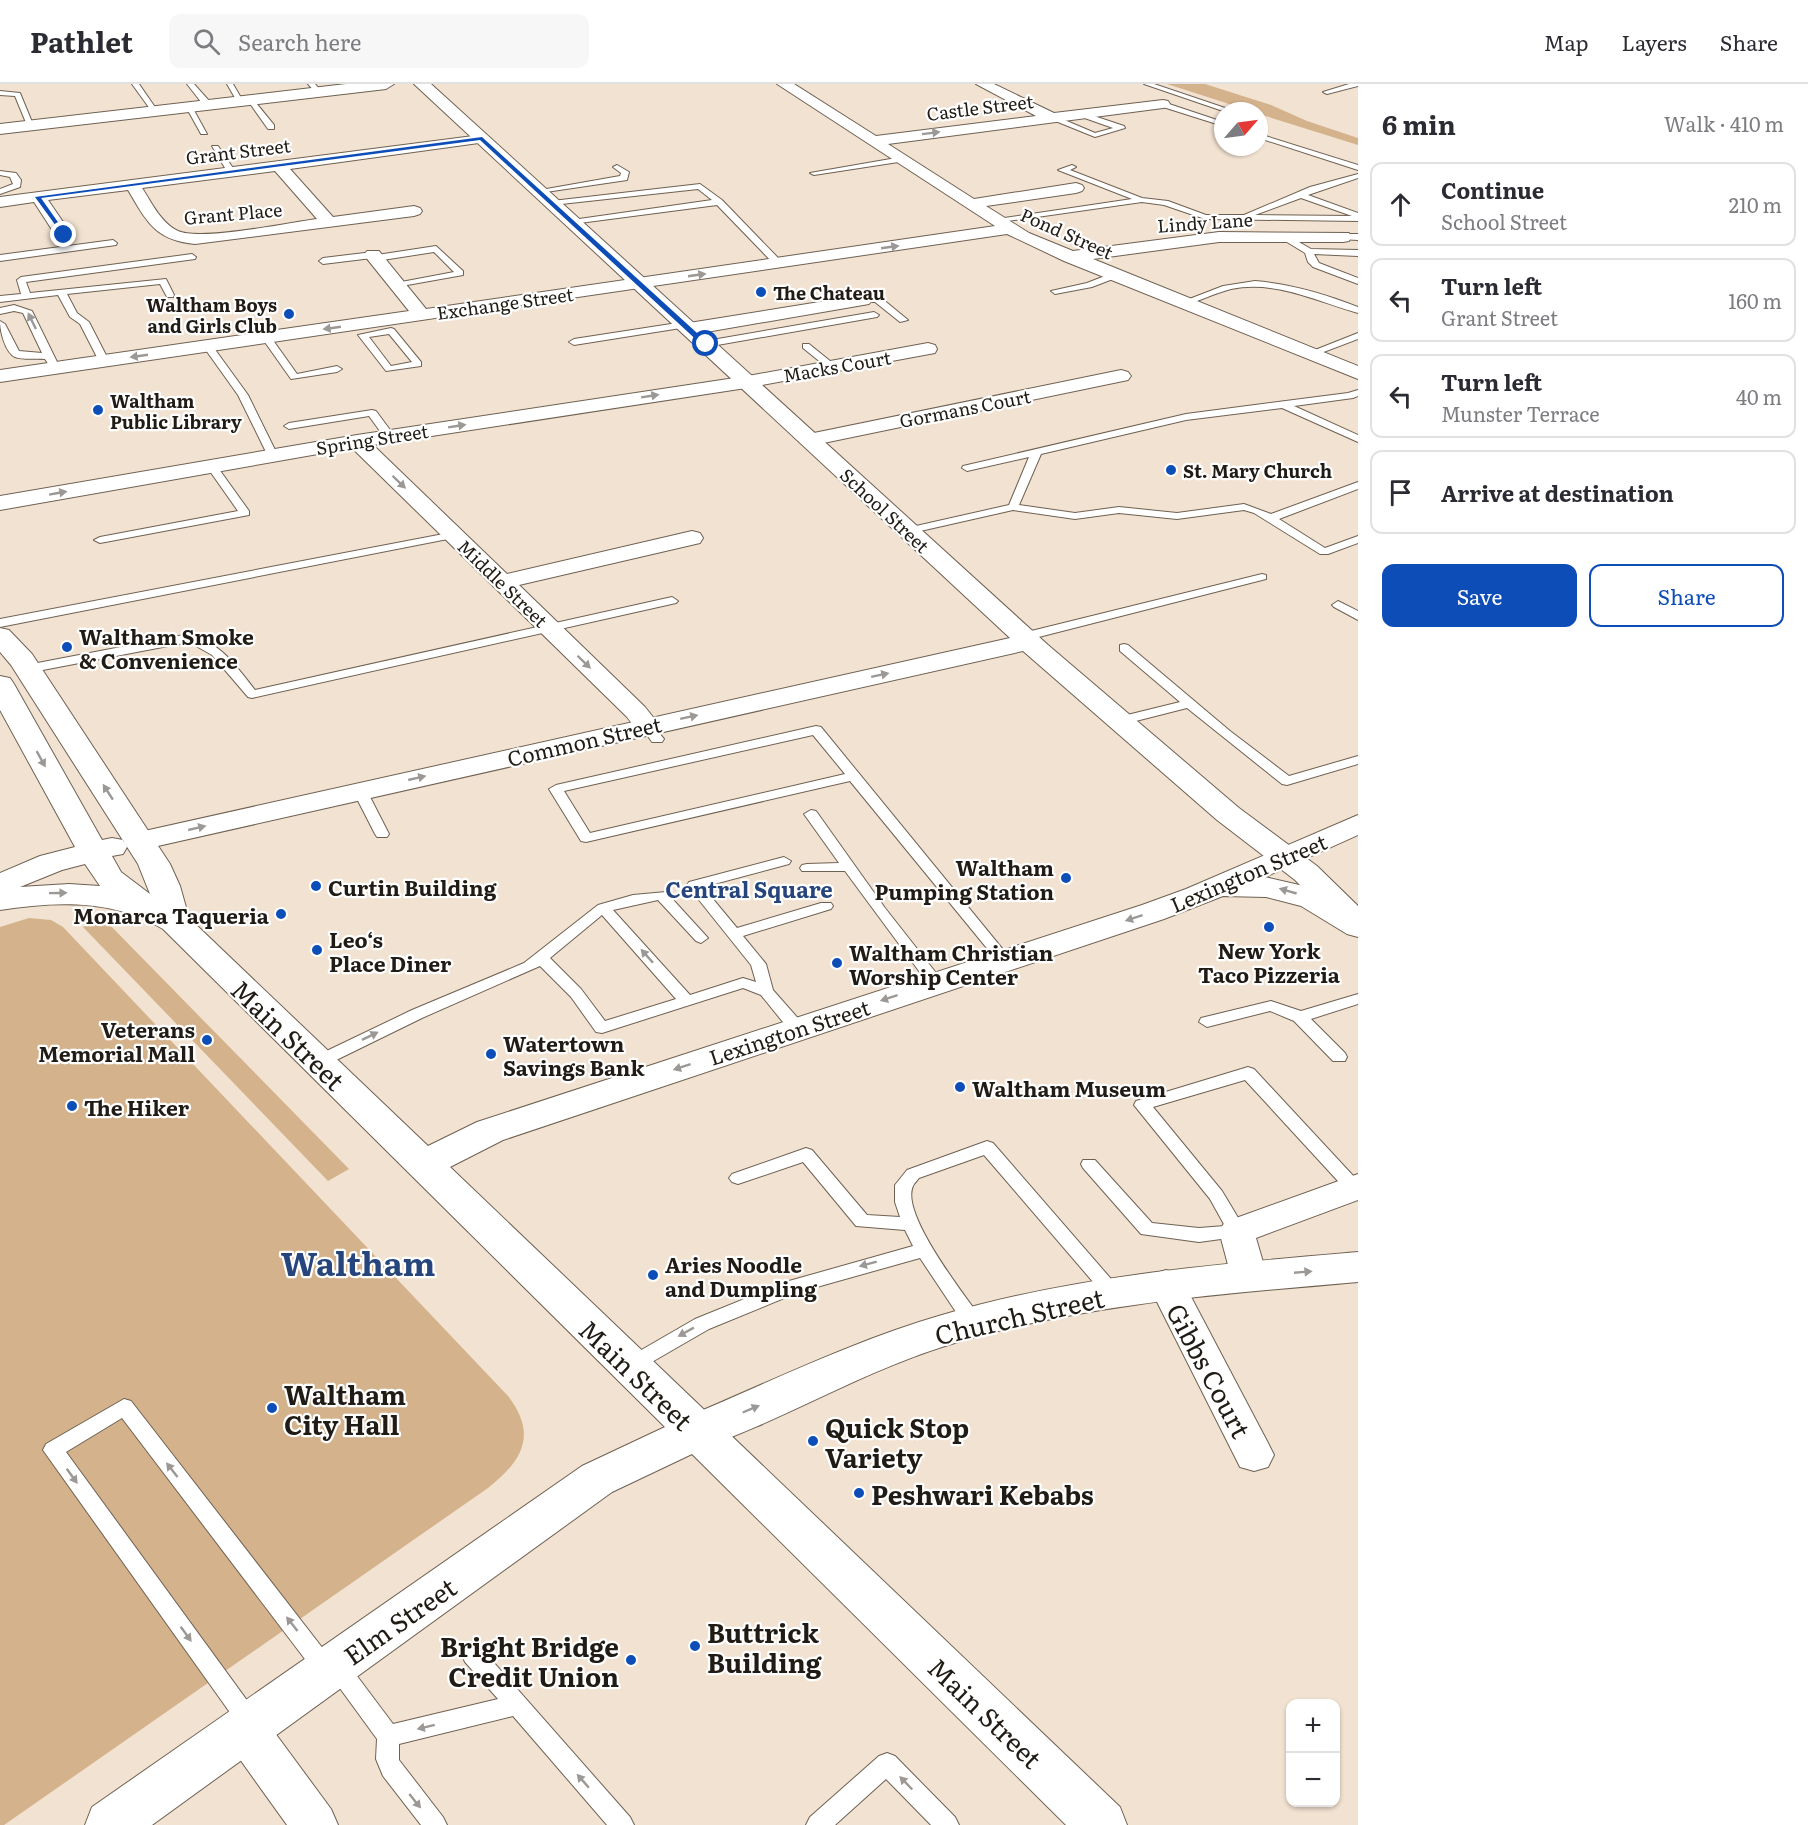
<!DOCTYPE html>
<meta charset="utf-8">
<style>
body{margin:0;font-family:Literata,serif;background:#f7f7f7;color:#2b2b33}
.controls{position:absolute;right:18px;bottom:18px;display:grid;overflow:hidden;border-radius:12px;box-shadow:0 2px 4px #0004}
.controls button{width:54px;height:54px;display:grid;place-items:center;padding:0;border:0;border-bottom:2px solid #e1e1e2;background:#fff;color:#2b2b33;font:30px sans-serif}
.compass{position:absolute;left:1214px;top:18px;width:54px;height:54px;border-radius:50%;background:#fff;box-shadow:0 2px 4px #0004;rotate:62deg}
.stop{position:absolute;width:18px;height:18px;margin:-14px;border:4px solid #0d4db8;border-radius:50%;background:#fff}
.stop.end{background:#0d4db8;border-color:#fff;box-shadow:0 2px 6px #0008}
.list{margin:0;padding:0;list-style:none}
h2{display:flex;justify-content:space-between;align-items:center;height:78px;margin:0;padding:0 24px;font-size:26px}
h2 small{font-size:20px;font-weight:400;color:#7c7c81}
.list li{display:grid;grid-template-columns:39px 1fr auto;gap:18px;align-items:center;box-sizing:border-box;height:84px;margin:0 12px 12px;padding:0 12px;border:2px solid #e1e1e2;border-radius:12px}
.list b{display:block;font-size:22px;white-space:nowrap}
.list p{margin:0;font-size:20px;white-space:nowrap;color:#7c7c81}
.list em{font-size:20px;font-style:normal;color:#7c7c81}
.actions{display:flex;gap:12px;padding:18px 24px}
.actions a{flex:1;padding:14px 0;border:2px solid #0d4db8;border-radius:12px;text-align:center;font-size:21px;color:#0d4db8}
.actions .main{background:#0d4db8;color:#fff}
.icon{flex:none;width:33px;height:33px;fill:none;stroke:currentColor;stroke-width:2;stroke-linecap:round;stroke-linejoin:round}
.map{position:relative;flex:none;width:1358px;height:1741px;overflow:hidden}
header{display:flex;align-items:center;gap:36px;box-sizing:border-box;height:84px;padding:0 30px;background:#fff;border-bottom:2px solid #e1e1e2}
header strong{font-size:28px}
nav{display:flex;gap:33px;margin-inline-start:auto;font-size:21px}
.search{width:420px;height:54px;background:#f7f7f7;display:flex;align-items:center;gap:15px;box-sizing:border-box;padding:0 21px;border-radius:12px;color:#7c7c81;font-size:22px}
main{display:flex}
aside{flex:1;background:#fff}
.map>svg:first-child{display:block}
</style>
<header>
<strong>Pathlet</strong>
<div class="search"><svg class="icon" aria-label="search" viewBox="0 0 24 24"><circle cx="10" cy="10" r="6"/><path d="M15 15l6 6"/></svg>Search here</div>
<nav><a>Map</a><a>Layers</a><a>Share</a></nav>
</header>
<main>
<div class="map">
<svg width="1358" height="1741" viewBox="0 0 1358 1741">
<rect width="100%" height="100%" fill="#f2e2d1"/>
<g fill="#d3b28c">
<polygon points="1167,0 1205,0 1271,21 1307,37 1358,54 1358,61 1259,30 1259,27 1251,27"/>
<path d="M29 834 51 836 63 843 508 1312C538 1351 522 1377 488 1404L4 1741H0V843Z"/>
<polygon points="103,834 349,1085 328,1097 83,843"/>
</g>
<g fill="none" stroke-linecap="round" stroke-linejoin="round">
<g stroke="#6f6152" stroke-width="2">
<g id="lane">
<polygon points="132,0 139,0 159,29 153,29"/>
<polygon points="187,0 194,0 211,19 211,23 205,23"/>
<polygon points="227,0 233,0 244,19 238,19"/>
<polygon points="308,0 315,0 322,8 316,9"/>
<polygon points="1144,0 1154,0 1234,27 1223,27"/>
<polygon points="1349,0 1358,0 1358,2 1327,10 1323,8"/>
<polygon points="0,7 20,9 34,43 27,41 15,12 0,11"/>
<polygon points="246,14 252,14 274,41 274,45 268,45"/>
<polygon points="1163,18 1223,38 1223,42 1160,22"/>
<polygon points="185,21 191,21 207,50 201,50"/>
<polygon points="1082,28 1124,42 1125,44 1095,53 1048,34 1055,32 1095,49 1113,44 1079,32"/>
<polygon points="1259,50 1358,81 1358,86 1259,54"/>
<polygon points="212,62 218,62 235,87 234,89 228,89"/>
<polygon points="902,73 906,75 905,77 814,91 810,89"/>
<polygon points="617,81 629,88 627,96 539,109 535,107 620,92 621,89 613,83"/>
<path d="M1072 81 1076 83 1070 86 1142 114 1168 117 1206 131H1244L1310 103 1358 90V94L1308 111 1358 129V137L1205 135 1164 121 1142 118 994 139 993 137 997 135 1132 115 1058 86ZM1301 114 1352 132 1255 131Z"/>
<polygon points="0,87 16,89 21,96 20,103 0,110 0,105 13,100 10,93 0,91"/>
<polygon points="700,100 722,116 781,177 781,181 775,181 717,121 572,140 568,138 572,136 712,116 698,105 552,121 548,119 552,117"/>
<polygon points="1285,150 1311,165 1358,166 1358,172 1314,170 1319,179 1358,194 1358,200 1313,183 1308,178 1305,169 1282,155 1281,153"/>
<polygon points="1343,150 1358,150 1358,156 1340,155 1339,153"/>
<polygon points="113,156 117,159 116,161 0,177 0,171"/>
<polygon points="436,162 463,187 463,191 396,203 396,199 454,188 434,168 376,177 372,174 323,180 319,177 323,174 373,168 377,171"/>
<polygon points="192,170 196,173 195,175 26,198 30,209 166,195 174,211 173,213 167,213 160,200 67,210 77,229 89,238 109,277 104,280 99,277 80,240 70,233 58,211 0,218 0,212 21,210 17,196 21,193"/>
<polygon points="1115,188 1118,189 1118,193 1092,203 1055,210 1051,207 1087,199"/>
<path d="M1255 197C1291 200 1325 210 1358 223V229C1316 217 1276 196 1231 205 1215 209 1199 217 1183 222L1179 219 1223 202Z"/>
<polygon points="863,213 880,213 908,236 900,238 875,218 860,218 859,216"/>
<path d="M14 221 32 227 60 284 58 286H52L45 275C36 274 23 276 15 273 5 268 0 247 0 237L5 240 19 267 42 269 23 229 14 227 0 230V224Z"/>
<polygon points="874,228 879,231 877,233 706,263 701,260 706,257"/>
<polygon points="684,238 689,241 687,243 574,261 569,258 574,255"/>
<path d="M391 244 394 245 421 278V282L386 287 358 251ZM389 250 412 278 391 282 369 253Z"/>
<polygon points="1358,249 1358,255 1313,272 1305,270"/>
<polygon points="267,251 270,252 297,290 337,282 342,285 337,288 291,295 262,254"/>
<polygon points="205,260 211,260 248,311 278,372 277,374 268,372 238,311 203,262"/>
<polygon points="803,260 809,260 835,281 835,285 829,285 803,264"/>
<polygon points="1358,306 1358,312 1353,314 1294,322 1358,351 1358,358 1282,324 1186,336 1041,370 1019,421 1075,429 1119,423 1177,429 1244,420 1271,430 1358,398 1358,405 1279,435 1325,464 1358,452 1358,459 1328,470 1320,470 1254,429 1244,426 1177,435 1119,429 1075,435 1013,426 907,450 901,447 907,444 1009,421 1029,373 967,387 962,384 963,382 1186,330 1348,309"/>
<polygon points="372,326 376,327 393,350 393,354 385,354 369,332 289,345 284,342 289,339"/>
<polygon points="212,380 216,381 249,427 249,431 100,459 94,456 100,453 238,427 207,383"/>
<polygon points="454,448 460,451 458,453 0,543 0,535"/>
<polygon points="1262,490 1266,491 1266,495 1023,557 1017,553 1019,550"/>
<path d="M672 513 678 517 676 519 252 614 248 613 212 571 189 558 27 589 21 585 27 581 189 550C220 558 236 582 255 606Z"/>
<polygon points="1338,517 1358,527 1358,536 1334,523 1332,521"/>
<polygon points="1124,560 1128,561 1230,647 1289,692 1358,672 1358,680 1287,701 1282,700 1187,624 1120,641 1115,640 1114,637 1115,634 1180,618 1120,567 1120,561"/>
<path d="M647 638C654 640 659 649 664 655L662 658H652L641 642Z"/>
<path d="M816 642 821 643 1009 873 1012 876 1009 879H999L850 697 586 758 581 757 549 705 556 701ZM813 651 845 690 590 749 564 707Z"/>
<polygon points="360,703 367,707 389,750 387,753 377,753 375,750 353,707"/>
<polygon points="811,726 816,727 885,824 940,894 943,898 940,902 930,902 845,787 802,787 800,784 802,781 807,780 839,779 804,730"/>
<path d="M784 773 791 777 789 780 703 803 737 844 821 819H831L833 822 831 825 743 852 766 880 773 906 803 940 805 944 803 948H791L761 911 743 904 602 949 596 948 571 913 540 882 422 934 324 982H312L310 978 312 974 412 926 524 879 598 821 633 811 666 808 708 854 701 859 696 857 658 816 613 826 690 911 743 894 756 898 751 881 687 801 689 798ZM602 831 676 915 605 937 581 905 550 874Z"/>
<polygon points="1358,910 1358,920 1311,935 1345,969 1347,973 1345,977 1333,977 1294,937 1270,927 1207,943 1199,938 1201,934 1271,917 1301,927"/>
<polygon points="1248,983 1254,985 1358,1097 1358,1109 1348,1108 1245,996 1153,1023 1222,1107 1246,1147 1243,1152 1199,1158 1141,1150 1083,1084 1081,1080 1083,1076 1095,1076 1152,1139 1199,1144 1225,1142 1210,1115 1134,1021 1136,1017"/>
<path d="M987 1057 993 1059 1118 1203 1121 1208 1118 1213 1112 1215 1106 1213 984 1071 919 1094C917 1097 914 1099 913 1102 900 1129 963 1209 980 1233L982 1238 980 1243 973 1245 966 1243 920 1174 799 1208 709 1245 638 1286 631 1289 624 1286 622 1281 624 1276 695 1235 789 1197 913 1162 905 1146 856 1142 803 1078 738 1100 732 1098 729 1094 732 1090 806 1064 812 1066 867 1131 900 1133 895 1118V1101L907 1086Z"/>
<polygon points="124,1315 131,1317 331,1575 337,1573 345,1576 393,1640 498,1615 465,1578 462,1571 465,1564 473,1561 481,1564 630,1733 634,1741 607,1741 513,1632 399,1660 399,1676 443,1733 447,1741 421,1741 383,1692 376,1675 377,1655 331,1592 325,1594 317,1591 122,1334 66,1368 257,1630 260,1637 257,1644 249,1647 241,1644 43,1366 46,1360"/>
<polygon points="887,1669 895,1672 955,1733 959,1741 931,1741 886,1695 835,1741 806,1741 810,1733 879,1672"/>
</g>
</g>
<g stroke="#6f6152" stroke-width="2">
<g id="street">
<polygon points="777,0 794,0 876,52 1036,32 976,0 994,0 1054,29 1163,16 1168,17 1170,20 1168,23 1163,24 888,60 974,115 1076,99 1082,101 1084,104 1082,107 1076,109 986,122 1029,149 1073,167 1219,148 1349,149 1351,153 1349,157 1343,158 1219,158 1093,175 1358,282 1358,295 1064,177 1007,150 0,298 0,286 409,227 364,171 367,167 379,167 426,225 995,142"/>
<path d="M481 51 488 55 486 58 290 85 333 133 414 122 420 124 422 127 420 130 414 132 195 160C155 156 147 138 128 106L48 116 72 151 64 156 58 155 34 118 0 123V113ZM275 87 317 135C287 139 201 157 178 147 161 139 152 119 142 104Z"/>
<polygon points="863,211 869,212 872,216 869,220 689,251 682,249 680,245 682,241 689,239"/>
<path d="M928 259 935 261 937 265 935 269 746 304 373 361 507 490 692 447 700 449 703 454 700 459 519 501 645 623 660 642 656 647C641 651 636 645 627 633L352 364 0 426V412L357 351 748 292Z"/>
<polygon points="1121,286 1128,288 1131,292 1128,296 809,362 802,360 799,356 802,352 809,350"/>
<polygon points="1358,1090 1358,1116 1256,1154 1267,1192 1262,1202 1249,1206 1236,1202 1231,1192 1219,1147 1225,1138"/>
<polygon points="1166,1186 1179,1190 1268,1359 1274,1371 1268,1383 1254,1387 1240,1383 1148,1200 1153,1190"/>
<polygon points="245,1624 261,1630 331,1725 338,1741 287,1741 229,1660 223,1645 229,1630"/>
</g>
</g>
<g stroke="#6f6152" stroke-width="2">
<g id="secondary">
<polygon points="346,0 394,0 386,5 0,50 0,40"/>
<polygon points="414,0 431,0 1048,561 1239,724 1317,782 1358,822 1358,851 1347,848 1295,796 1217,736 1023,567 140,766 129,764 125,757 129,750 140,748 1010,554"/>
<path d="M1358 1168V1198C1220 1210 1078 1220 945 1262 859 1289 782 1337 697 1366L682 1361 676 1348 682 1335C768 1299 852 1257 942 1231 1078 1191 1218 1180 1358 1168Z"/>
</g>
</g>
<g stroke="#6f6152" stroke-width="2">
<path id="primary" d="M0 544 9 546 32 570 170 780 180 802 189 834 428 1062 477 1038 1142 821 1186 805 1358 731V751L1265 793 1308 803 1353 825 1358 828V853L1347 850 1301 822 1266 813 1223 812 1164 835 503 1056 450 1083 1120 1723 1127 1741H1066L692 1370 612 1408 152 1741H85L92 1723 582 1382 665 1343 163 845C113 815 56 817 0 826V789L40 772 75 763 0 626V592L10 594 14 600 102 756 112 754 123 756 127 763 123 770 112 772 121 788 150 810 138 780 11 581 0 568ZM85 780 100 802 69 800 20 803 62 786Z"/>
</g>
<use href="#lane" fill="#fff" fill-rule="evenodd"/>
<use href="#street" fill="#fff" fill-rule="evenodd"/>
<use href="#secondary" fill="#fff" fill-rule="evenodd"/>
<use href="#primary" fill="#fff" fill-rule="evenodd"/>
</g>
<defs><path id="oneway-solid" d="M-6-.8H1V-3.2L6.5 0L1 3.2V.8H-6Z" transform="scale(1.5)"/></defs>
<g fill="#9b9896">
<use href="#oneway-solid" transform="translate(931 49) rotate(-7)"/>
<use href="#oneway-solid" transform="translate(890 163) rotate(-8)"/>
<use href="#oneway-solid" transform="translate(697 191) rotate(-8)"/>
<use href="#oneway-solid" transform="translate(32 237) rotate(-116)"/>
<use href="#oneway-solid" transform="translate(332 244) rotate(172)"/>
<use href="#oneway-solid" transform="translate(139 272) rotate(172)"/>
<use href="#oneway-solid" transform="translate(650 312) rotate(-9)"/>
<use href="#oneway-solid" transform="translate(457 342) rotate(-9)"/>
<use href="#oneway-solid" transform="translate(399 398) rotate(44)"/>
<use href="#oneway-solid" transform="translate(58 409) rotate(-10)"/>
<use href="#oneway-solid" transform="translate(584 578) rotate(44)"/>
<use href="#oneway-solid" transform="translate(880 591) rotate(-12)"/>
<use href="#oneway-solid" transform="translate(689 633) rotate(-12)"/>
<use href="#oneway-solid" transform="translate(41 675) rotate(61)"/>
<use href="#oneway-solid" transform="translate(417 694) rotate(-13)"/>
<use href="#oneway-solid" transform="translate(108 708) rotate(-123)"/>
<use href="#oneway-solid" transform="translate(197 744) rotate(-13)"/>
<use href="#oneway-solid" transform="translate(1288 807) rotate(-164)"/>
<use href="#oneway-solid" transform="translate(58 809) rotate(-1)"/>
<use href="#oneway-solid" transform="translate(1134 834) rotate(162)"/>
<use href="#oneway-solid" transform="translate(647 872) rotate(-132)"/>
<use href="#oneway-solid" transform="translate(889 914) rotate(162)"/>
<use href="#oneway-solid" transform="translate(370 952) rotate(-26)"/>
<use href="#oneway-solid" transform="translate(682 983) rotate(162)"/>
<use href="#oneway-solid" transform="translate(868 1180) rotate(165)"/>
<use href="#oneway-solid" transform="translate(1303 1188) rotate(-5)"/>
<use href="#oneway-solid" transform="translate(686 1248) rotate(151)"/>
<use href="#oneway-solid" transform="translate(751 1325) rotate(-23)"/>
<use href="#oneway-solid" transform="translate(172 1386) rotate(-128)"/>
<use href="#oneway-solid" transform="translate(72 1392) rotate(54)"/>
<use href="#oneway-solid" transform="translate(292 1540) rotate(-128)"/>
<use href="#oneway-solid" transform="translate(186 1550) rotate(54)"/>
<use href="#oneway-solid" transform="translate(426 1643) rotate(166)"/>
<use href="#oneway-solid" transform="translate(583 1697) rotate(-131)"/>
<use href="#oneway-solid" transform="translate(906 1699) rotate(-134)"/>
<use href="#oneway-solid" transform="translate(415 1717) rotate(51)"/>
</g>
<polygon fill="#0d4db8" points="482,53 708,259 708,262 703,262 480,56 41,114 67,151 64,153 35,113"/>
<g fill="#0d4db8" stroke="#fff" stroke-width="2">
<circle cx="761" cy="208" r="6"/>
<circle cx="289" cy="230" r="6"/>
<circle cx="98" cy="326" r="6"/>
<circle cx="1171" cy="386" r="6"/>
<circle cx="67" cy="563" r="6"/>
<circle cx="1066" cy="794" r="6"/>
<circle cx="316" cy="802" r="6"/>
<circle cx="281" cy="830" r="6"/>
<circle cx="1269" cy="843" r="6"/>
<circle cx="317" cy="866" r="6"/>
<circle cx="837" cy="879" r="6"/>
<circle cx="207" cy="956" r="6"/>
<circle cx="491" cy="970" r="6"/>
<circle cx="960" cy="1003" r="6"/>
<circle cx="72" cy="1022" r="6"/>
<circle cx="653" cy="1191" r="6"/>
<circle cx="272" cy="1324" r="6"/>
<circle cx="813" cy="1357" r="6"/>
<circle cx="859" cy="1409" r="6"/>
<circle cx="695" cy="1562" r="6"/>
<circle cx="631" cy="1576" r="6"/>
</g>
<g text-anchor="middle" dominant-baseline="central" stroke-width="4.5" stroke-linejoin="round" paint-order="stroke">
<g font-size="18" fill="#201b15" stroke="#fff">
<text transform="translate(980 23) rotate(-7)">Castle Street</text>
<text transform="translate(238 67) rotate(-7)">Grant Street</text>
<text transform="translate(233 129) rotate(-5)">Grant Place</text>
<text transform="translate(1205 138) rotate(-4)">Lindy Lane</text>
<text transform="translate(1067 149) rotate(24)">Pond Street</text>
<text transform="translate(505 219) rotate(-8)">Exchange Street</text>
<text transform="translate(837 282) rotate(-10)">Macks Court</text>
<text transform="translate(965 324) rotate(-11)">Gormans Court</text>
<text transform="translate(372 355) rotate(-9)">Spring Street</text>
<text transform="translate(885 426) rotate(43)">School Street</text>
<text transform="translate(503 499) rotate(44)">Middle Street</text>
</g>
<g font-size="18" font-weight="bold" fill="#201b15" stroke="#fff" text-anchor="start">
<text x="773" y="208">The Chateau</text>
<text x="277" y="220" text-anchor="end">Waltham Boys<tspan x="277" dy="21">and Girls Club</tspan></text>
<text x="110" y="316">Waltham<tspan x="110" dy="21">Public Library</tspan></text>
<text x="1183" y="386">St. Mary Church</text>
</g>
<g font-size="21" font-weight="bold" fill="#201b15" stroke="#fff" text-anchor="start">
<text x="79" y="551">Waltham Smoke<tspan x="79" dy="24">&amp; Convenience</tspan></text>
<text x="1054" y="782" text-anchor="end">Waltham<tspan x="1054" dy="24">Pumping Station</tspan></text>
<text x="328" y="802">Curtin Building</text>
<text x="269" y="830" text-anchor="end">Monarca Taqueria</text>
<text x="329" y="854">Leo‘s<tspan x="329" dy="24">Place Diner</tspan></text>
<text x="1269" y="865" text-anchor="middle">New York<tspan x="1269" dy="24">Taco Pizzeria</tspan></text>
<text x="849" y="867">Waltham Christian<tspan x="849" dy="24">Worship Center</tspan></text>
<text x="195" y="944" text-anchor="end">Veterans<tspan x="195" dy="24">Memorial Mall</tspan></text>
<text x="503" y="958">Watertown<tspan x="503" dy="24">Savings Bank</tspan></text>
<text x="972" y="1003">Waltham Museum</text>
<text x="84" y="1022">The Hiker</text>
<text x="665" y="1179">Aries Noodle<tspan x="665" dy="24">and Dumpling</tspan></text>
</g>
<g font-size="21" fill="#201b15" stroke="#fff">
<text transform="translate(584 656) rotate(-13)">Common Street</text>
<text transform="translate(1248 788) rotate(-23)">Lexington Street</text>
<text transform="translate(789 947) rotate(-18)">Lexington Street</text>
</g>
<g font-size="22" font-weight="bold" fill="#26457c" stroke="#fff">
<text x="749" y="804">Central Square</text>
</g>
<g font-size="26" fill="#201b15" stroke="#fff">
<text transform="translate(289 950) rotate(44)">Main Street</text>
<text transform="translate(1019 1231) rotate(-13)">Church Street</text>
<text transform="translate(1210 1286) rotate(62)">Gibbs Court</text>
<text transform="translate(637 1290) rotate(44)">Main Street</text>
<text transform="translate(399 1536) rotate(-35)">Elm Street</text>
<text transform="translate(986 1628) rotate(44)">Main Street</text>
</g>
<g font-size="26" font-weight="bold" fill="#201b15" stroke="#fff" text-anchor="start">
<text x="284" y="1309">Waltham<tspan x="284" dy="30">City Hall</tspan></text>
<text x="825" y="1342">Quick Stop<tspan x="825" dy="30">Variety</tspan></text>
<text x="871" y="1409">Peshwari Kebabs</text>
<text x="707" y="1547">Buttrick<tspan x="707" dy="30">Building</tspan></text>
<text x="619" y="1561" text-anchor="end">Bright Bridge<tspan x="619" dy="30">Credit Union</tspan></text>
</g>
<g font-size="33" font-weight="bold" fill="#26457c" stroke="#fff">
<text x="358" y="1177">Waltham</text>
</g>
</g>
</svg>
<div class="controls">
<button>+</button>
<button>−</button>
</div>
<svg class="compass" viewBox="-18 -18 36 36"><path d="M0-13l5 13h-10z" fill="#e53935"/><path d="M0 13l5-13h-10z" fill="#7c7c81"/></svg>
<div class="stop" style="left:706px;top:260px"></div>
<div class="stop end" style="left:64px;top:151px"></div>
</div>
<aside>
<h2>6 min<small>Walk · 410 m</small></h2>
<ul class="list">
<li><svg class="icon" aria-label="ahead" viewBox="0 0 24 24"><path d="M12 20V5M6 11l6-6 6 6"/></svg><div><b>Continue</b><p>School Street</p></div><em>210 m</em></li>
<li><svg class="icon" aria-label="left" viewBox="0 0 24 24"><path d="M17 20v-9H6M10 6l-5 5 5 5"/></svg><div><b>Turn left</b><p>Grant Street</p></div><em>160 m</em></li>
<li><svg class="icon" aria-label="left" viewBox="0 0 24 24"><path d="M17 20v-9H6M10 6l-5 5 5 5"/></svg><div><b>Turn left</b><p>Munster Terrace</p></div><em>40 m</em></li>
<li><svg class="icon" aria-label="arrive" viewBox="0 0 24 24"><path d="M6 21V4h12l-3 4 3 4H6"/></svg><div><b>Arrive at destination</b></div></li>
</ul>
<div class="actions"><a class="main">Save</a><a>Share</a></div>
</aside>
</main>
